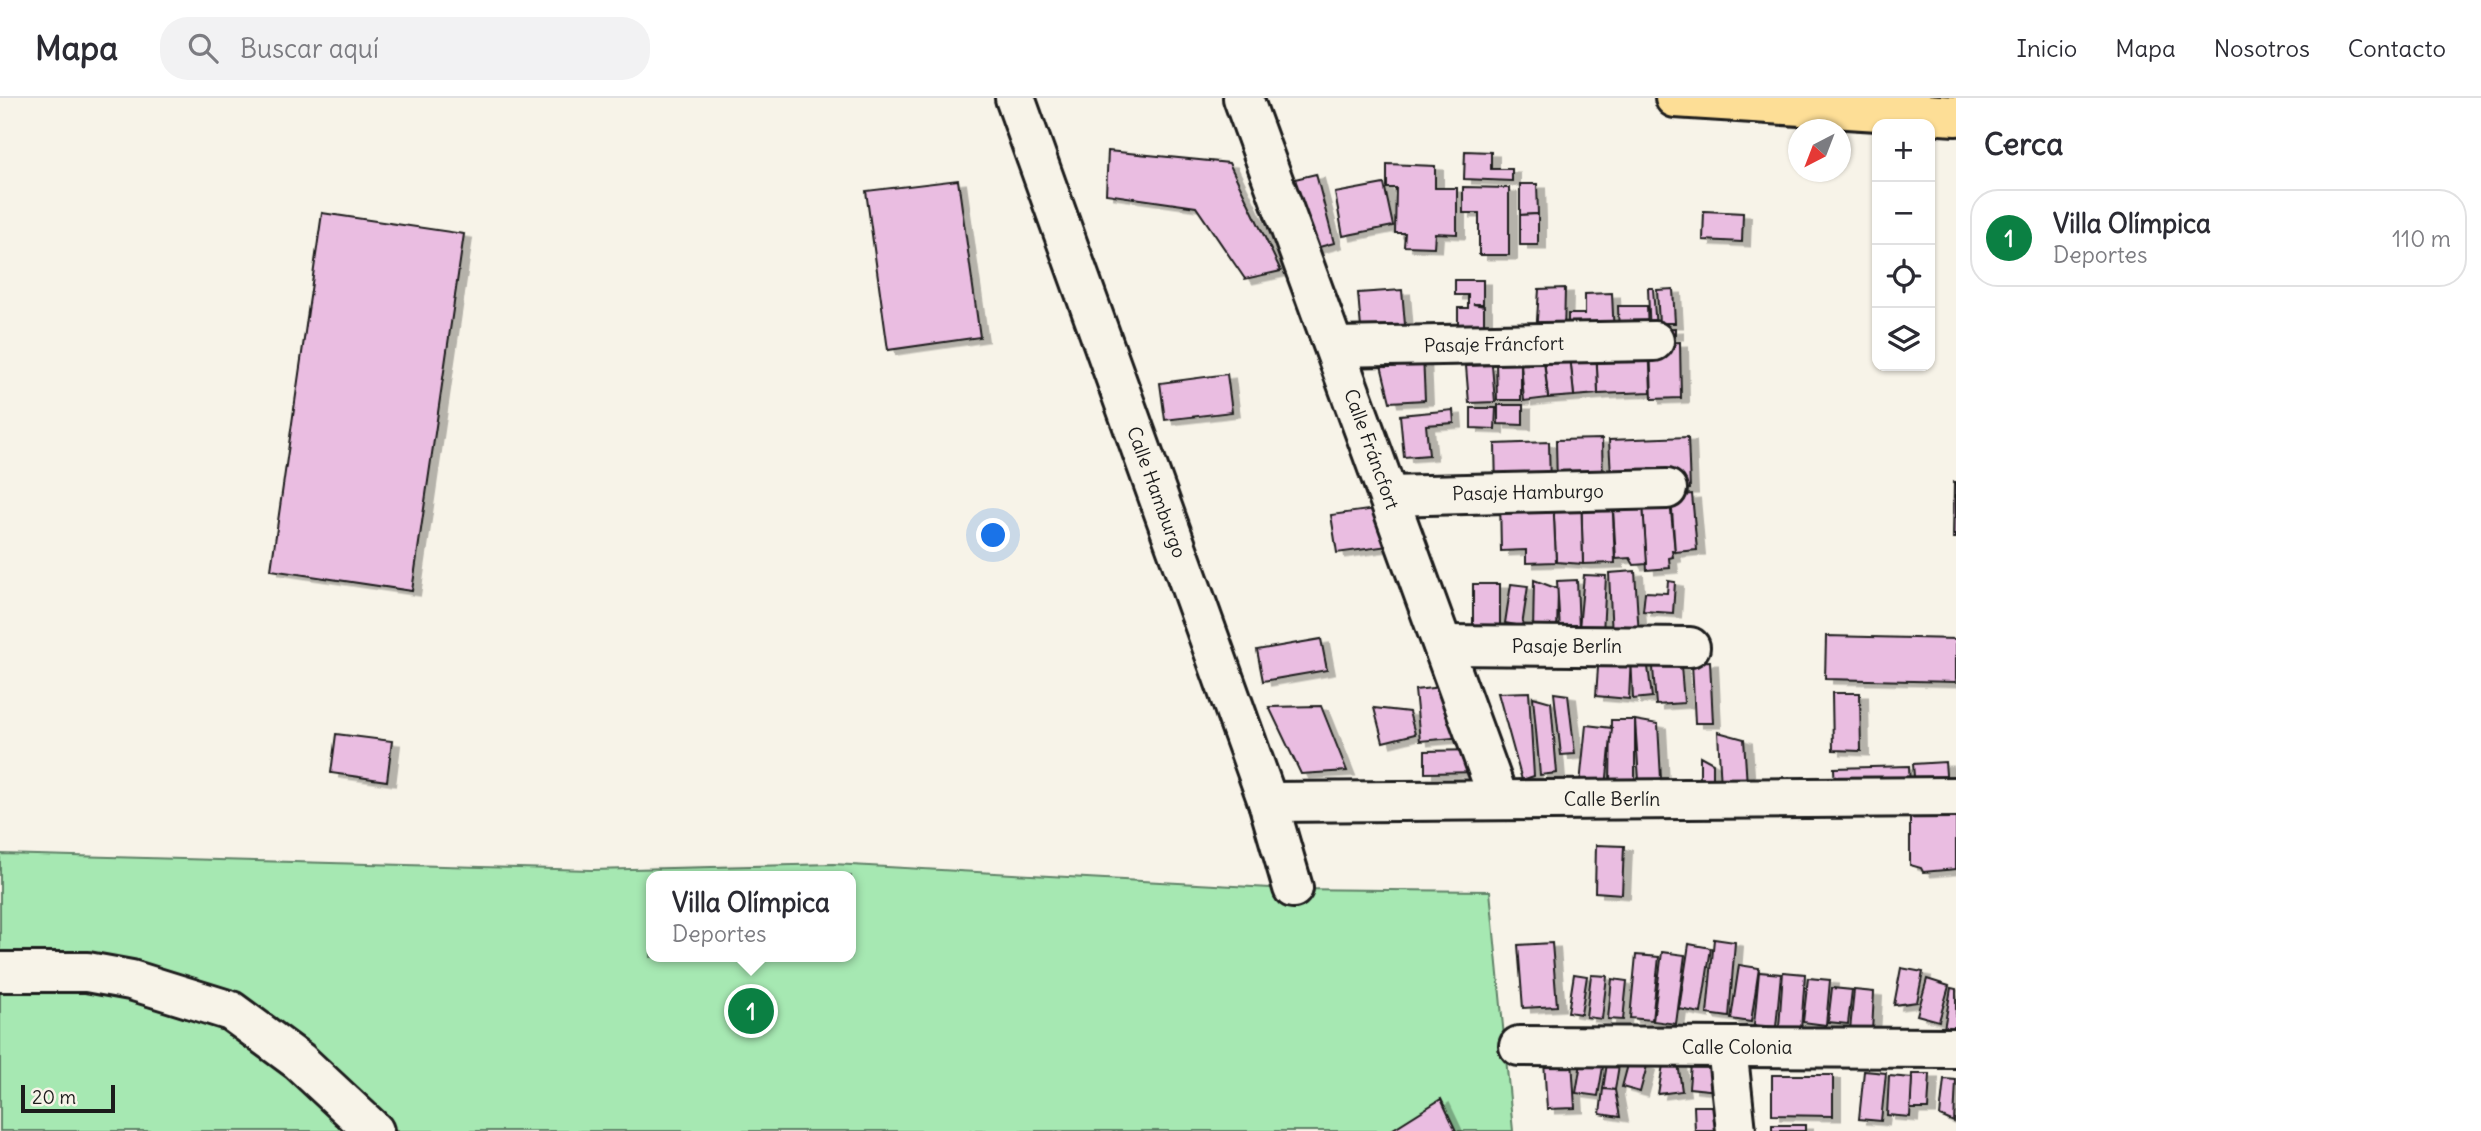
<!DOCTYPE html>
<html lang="es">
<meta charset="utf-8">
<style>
body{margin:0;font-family:Delius,sans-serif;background:#f2f2f3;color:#2b2b33}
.controls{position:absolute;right:21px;top:21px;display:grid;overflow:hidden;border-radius:14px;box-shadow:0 2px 5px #0004}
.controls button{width:63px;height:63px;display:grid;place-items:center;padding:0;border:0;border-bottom:2px solid #e1e1e2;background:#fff;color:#2b2b33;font:35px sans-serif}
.compass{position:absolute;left:1788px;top:21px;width:63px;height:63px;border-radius:50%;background:#fff;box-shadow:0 2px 5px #0004;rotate:222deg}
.scale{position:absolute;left:21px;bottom:18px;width:94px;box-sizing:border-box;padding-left:7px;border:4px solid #1c1c1c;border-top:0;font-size:19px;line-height:24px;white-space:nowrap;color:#1c1c1c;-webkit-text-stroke:5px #f7f3e8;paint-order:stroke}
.you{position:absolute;left:994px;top:438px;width:24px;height:24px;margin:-18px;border:5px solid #fff;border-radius:50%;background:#1a73e8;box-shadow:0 0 0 10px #1a73e833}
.badge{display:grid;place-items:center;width:46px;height:46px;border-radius:50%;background:#0b8043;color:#fff;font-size:23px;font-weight:700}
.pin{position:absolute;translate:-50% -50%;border:4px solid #fff;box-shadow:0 2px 7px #0006}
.popup{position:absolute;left:646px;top:773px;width:210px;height:91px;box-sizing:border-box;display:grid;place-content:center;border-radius:14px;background:#fff;filter:drop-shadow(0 2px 5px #0005);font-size:23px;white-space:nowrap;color:#7c7c81}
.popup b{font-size:26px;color:#2b2b33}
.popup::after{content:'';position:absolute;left:50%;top:100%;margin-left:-14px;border:14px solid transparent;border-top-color:#fff}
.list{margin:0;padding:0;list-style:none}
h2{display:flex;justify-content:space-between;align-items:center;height:91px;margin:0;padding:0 28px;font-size:30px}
h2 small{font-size:23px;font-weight:400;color:#7c7c81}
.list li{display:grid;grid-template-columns:46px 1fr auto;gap:21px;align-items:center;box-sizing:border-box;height:98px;margin:0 14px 14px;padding:0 14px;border:2px solid #e1e1e2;border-radius:28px}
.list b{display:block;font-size:26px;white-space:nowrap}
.list p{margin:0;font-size:23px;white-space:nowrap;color:#7c7c81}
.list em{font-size:23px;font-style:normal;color:#7c7c81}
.icon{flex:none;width:38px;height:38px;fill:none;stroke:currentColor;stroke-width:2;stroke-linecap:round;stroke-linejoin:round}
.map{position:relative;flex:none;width:1956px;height:1033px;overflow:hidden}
header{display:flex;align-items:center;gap:42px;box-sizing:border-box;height:98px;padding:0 35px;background:#fff;border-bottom:2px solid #e1e1e2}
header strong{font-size:33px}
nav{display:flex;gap:38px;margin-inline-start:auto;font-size:24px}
.search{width:490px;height:63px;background:#f2f2f3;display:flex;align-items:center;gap:18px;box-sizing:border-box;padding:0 24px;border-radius:28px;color:#7c7c81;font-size:26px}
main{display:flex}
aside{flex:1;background:#fff}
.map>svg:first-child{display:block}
</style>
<header>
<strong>Mapa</strong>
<div class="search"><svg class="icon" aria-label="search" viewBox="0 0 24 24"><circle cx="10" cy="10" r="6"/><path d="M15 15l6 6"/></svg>Buscar aquí</div>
<nav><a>Inicio</a><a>Mapa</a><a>Nosotros</a><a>Contacto</a></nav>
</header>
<main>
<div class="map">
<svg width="1956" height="1033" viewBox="0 0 1956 1033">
<defs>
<filter id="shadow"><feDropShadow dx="8" dy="4.5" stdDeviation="0" flood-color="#0004"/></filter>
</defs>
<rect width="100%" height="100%" fill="#f7f3e8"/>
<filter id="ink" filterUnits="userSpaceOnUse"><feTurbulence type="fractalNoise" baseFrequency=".0143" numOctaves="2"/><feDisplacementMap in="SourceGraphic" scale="14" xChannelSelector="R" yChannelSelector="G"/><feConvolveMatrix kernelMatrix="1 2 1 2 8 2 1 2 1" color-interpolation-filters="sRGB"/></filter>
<g filter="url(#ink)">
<path fill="#a6e8b2" stroke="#618267" stroke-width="2" fill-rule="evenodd" d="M0 756 591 772 833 766 1287 791 1490 793 1513 1033H0ZM651 778H851V859H651Z"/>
<g fill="#eabde1" stroke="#1c1c1c" stroke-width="2" filter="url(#shadow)">
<polygon points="1108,53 1229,65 1281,173 1245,181 1196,109 1106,96"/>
<polygon points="1465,53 1491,54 1491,71 1512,71 1512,83 1464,81"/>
<polygon points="1387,66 1435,68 1435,90 1457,90 1457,136 1435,135 1434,149 1404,148 1405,135 1395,135 1396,90 1387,90"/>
<polygon points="1316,76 1334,145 1312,151 1295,81"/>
<polygon points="958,82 980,239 888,252 866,93"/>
<polygon points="1384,86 1393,128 1343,138 1335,95"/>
<polygon points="1520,86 1537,86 1538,116 1520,117"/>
<polygon points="1463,89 1509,90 1509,157 1479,157 1479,115 1463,115"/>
<polygon points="1704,113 1743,115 1742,144 1703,142"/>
<polygon points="322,115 464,136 412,493 271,472"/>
<polygon points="1538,116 1538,147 1520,147 1520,117"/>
<polygon points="1455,182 1483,182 1483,206 1473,206 1484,208 1484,240 1458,240 1458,210 1468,210 1468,197 1455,197"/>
<polygon points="1565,190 1564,238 1536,237 1539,191"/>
<polygon points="1648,190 1653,190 1656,231 1675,230 1675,237 1650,238"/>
<polygon points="1673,191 1675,225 1659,225 1657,192"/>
<polygon points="1402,192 1406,238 1362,242 1358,195"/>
<polygon points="1612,195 1614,239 1568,239 1568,216 1585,216 1585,196"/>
<polygon points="1618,208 1647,208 1648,239 1619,239"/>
<polygon points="1649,243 1651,294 1598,296 1596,245"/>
<polygon points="1680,244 1681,300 1652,301 1650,245"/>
<polygon points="1596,245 1598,296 1574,298 1569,247"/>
<polygon points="1569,247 1574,298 1548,300 1543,249"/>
<polygon points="1378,255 1423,257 1425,302 1390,304"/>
<polygon points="1544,263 1548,300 1524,303 1521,265"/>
<polygon points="1496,265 1521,265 1521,302 1497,302"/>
<polygon points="1492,267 1495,304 1469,305 1466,268"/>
<polygon points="1227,276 1232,314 1165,322 1160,285"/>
<polygon points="1498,307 1523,307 1523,327 1498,326"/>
<polygon points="1471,310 1496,310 1495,331 1471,330"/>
<polygon points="1453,312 1454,325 1426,327 1429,357 1404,359 1400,317"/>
<polygon points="1688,339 1690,391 1612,394 1609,342"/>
<polygon points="1602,341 1603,388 1557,389 1556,342"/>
<polygon points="1549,344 1550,390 1496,390 1495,346"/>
<polygon points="1954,384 1956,384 1956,440 1953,440"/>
<polygon points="1642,392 1669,393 1675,454 1672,453 1673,459 1669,460 1670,470 1647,472"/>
<polygon points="1642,392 1647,466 1634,467 1630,460 1616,461 1612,394"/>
<polygon points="1581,393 1612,394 1615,465 1583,466"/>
<polygon points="1581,393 1583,466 1556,464 1553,397"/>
<polygon points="1692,396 1697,452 1675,454 1671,398"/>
<polygon points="1553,397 1556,464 1526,465 1526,452 1501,453 1500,399"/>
<polygon points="1390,409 1396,447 1337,455 1331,417"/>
<polygon points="1635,473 1639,538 1612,539 1609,475"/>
<polygon points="1584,477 1606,478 1603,535 1579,531"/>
<polygon points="1534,482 1558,491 1557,534 1533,534"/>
<polygon points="1577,482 1579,531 1560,532 1557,483"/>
<polygon points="1668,483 1675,484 1673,515 1643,513 1645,494 1667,495"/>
<rect x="1473" y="486" width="27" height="50"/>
<polygon points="1511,486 1528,488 1522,528 1505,525"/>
<polygon points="1826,538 1956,541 1956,584 1825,581"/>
<polygon points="1321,541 1327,572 1263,583 1257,552"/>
<polygon points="1679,543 1684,605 1656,607 1651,545"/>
<polygon points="1646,554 1652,599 1633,601 1631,557"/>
<polygon points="1599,555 1631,557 1629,601 1596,598"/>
<polygon points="1710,563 1713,625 1695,625 1692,564"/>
<polygon points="1459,587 1465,639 1420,643 1415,592"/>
<polygon points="1529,594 1534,678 1522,682 1498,595"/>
<polygon points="1554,595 1568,597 1575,656 1561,657"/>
<polygon points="1832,595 1860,595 1861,653 1833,652"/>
<polygon points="1533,599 1551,604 1557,675 1540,677"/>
<polygon points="1321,608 1347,673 1301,676 1269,609"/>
<polygon points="1374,610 1409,614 1415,636 1383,644"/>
<polygon points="1611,622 1635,622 1635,689 1610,689"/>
<polygon points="1635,622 1658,626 1661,681 1639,682"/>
<polygon points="1586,627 1612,630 1606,689 1580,686"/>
<polygon points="1718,634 1744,641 1747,687 1721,689"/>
<polygon points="336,636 392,643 387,683 331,675"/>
<polygon points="1475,652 1482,674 1425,675 1425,653"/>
<polygon points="1700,658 1713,665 1713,687 1700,687"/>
<polygon points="1945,664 1947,689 1915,691 1913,666"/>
<polygon points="1909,668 1910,689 1835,692 1834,670"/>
<polygon points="1910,720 1956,720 1956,771 1923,774 1921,770 1910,767"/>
<polygon points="1596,747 1624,748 1622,796 1595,794"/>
<polygon points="1714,841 1735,844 1729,919 1707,916"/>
<polygon points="1552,845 1557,908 1523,910 1518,847"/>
<polygon points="1689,846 1711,850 1701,915 1679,911"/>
<polygon points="1662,854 1685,857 1676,926 1653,923"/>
<polygon points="1636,857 1659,859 1652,922 1630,920"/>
<polygon points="1739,867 1759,870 1751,924 1731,921"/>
<polygon points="1901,870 1923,874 1917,904 1894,907"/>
<polygon points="1759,874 1781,876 1776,929 1754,927"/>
<polygon points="1783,874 1805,876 1801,932 1779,930"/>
<polygon points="1574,876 1587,878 1581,916 1568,914"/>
<polygon points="1591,877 1607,878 1602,921 1586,919"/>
<polygon points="1808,880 1830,882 1826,927 1803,924"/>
<polygon points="1612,881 1627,883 1623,922 1608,921"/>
<polygon points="1927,881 1949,888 1939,923 1917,917"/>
<polygon points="1832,890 1852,892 1848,926 1828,924"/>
<polygon points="1951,890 1956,891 1956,934 1944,931"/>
<polygon points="1854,892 1874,894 1872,934 1850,932"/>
<polygon points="1608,959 1620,961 1615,992 1603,991"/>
<polygon points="1572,962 1575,1010 1547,1011 1544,963"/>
<polygon points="1629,963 1647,968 1640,994 1622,989"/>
<polygon points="1581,965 1603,969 1598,998 1576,995"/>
<polygon points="1678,965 1682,993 1658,996 1663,967"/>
<polygon points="1691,966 1730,971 1728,994 1689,990"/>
<polygon points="1864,973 1886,975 1881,1023 1859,1021"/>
<polygon points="1912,976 1930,976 1928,1011 1910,1011"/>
<polygon points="1772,977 1833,977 1833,1018 1772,1017"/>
<polygon points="1889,978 1912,980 1910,1019 1887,1017"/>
<polygon points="1944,981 1956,982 1954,1024 1940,1018"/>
<polygon points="1603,991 1615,992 1620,1019 1600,1016"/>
<polygon points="1441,1001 1456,1033 1390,1033"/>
<polygon points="1694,1008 1724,1008 1725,1033 1695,1033"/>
<rect x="1772" y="1027" width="33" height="6"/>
</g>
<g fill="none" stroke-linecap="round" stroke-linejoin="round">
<g stroke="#1c1c1c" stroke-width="44">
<g id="minor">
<polyline points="1015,0 1268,704 1293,790"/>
<polyline points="1243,0 1499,702"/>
<polyline points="1335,249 1654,243"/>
<polyline points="1389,398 1667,391"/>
<polyline points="1443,547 1690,549"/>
<polyline points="1268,704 1956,699"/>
<polyline points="0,874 87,874 131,882 231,913 299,963 374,1033"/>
<polyline points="1519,948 1956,950"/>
<polyline points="1727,949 1736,1033"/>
</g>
</g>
<g stroke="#1c1c1c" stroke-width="44">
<polyline id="major" points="1675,0 1956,18"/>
</g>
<use href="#minor" stroke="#f7f3e8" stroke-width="38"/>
<use href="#major" stroke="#fdde96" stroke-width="38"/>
</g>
</g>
<g text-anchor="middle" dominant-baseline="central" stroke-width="5" stroke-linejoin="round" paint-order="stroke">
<g font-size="19" fill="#1c1c1c" stroke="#f7f3e8">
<text transform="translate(1494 246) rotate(-1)">Pasaje Fráncfort</text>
<text transform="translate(1372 351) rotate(70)">Calle Fráncfort</text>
<text transform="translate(1157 394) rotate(70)">Calle Hamburgo</text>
<text transform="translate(1528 394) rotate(-1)">Pasaje Hamburgo</text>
<text x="1567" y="548">Pasaje Berlín</text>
<text x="1612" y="701">Calle Berlín</text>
<text x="1737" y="949">Calle Colonia</text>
</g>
</g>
</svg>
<div class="controls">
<button>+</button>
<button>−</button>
<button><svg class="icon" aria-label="locate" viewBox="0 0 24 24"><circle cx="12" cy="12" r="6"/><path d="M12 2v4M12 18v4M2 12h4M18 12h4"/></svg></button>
<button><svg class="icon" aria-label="layers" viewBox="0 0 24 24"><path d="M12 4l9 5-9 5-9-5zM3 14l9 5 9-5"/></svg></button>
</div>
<svg class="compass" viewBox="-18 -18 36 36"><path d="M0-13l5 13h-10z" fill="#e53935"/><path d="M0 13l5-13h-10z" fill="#7c7c81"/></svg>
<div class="scale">20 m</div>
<div class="you"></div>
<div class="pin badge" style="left:751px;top:913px">1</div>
<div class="popup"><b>Villa Olímpica</b>Deportes</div>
</div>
<aside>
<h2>Cerca<small></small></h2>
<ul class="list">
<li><span class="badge">1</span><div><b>Villa Olímpica</b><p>Deportes</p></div><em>110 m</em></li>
</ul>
</aside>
</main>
